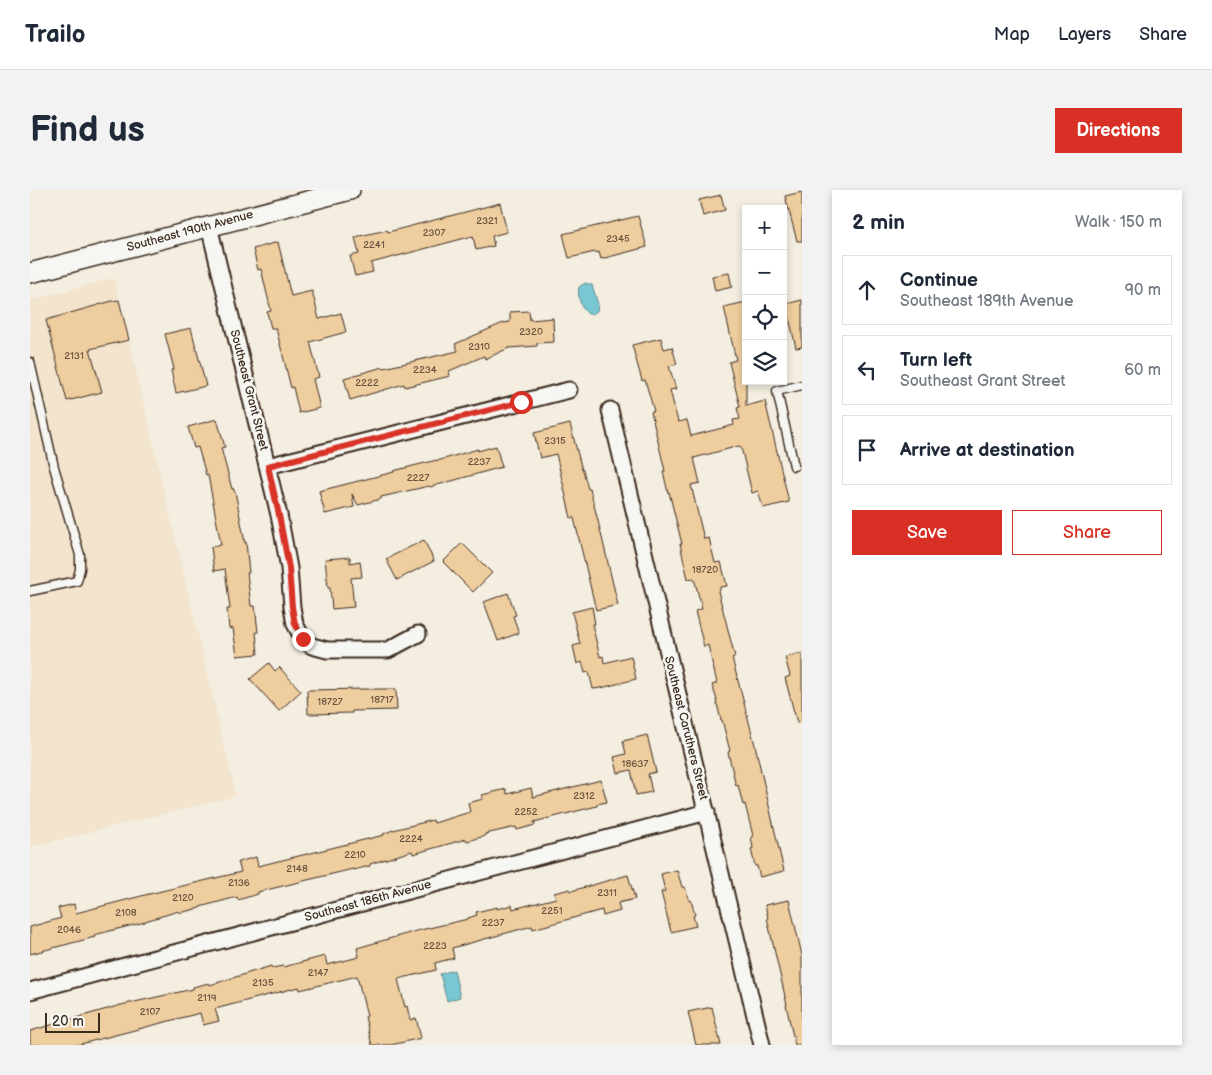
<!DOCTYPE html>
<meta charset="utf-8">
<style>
body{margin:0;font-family:"Balsamiq Sans",sans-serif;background:#f2f2f3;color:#1f2937}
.controls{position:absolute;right:15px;top:15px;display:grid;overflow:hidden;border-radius:0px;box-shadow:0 2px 8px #0003}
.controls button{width:45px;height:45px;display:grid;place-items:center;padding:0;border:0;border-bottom:1px solid #e0e1e3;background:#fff;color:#1f2937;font:25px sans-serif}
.scale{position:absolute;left:15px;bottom:12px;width:55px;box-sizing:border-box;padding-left:5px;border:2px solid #3b2a1e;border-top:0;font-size:14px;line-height:18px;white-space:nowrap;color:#3b2a1e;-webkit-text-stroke:4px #f6f6f2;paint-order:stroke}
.stop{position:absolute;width:15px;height:15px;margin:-11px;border:4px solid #d93025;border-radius:50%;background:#fff}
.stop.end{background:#d93025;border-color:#fff;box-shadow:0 1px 5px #0008}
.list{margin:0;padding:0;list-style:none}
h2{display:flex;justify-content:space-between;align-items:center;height:65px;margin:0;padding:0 20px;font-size:21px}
h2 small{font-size:16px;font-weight:400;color:#747a83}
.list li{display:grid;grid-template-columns:32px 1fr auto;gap:15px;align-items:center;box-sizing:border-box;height:70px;margin:0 10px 10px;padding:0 10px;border:1px solid #e0e1e3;border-radius:0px}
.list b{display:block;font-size:19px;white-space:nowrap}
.list p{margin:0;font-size:16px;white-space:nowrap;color:#747a83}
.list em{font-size:16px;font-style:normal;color:#747a83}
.actions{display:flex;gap:10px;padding:15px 20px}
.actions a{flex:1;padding:11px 0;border:1px solid #d93025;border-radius:0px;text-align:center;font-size:18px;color:#d93025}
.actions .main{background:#d93025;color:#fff}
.icon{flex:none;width:28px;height:28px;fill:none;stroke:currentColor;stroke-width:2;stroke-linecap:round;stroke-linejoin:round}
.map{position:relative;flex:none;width:772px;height:855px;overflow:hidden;border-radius:0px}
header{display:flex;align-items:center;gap:30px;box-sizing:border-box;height:70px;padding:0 25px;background:#fff;border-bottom:1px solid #e0e1e3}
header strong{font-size:24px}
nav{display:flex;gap:28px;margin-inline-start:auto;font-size:18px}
.intro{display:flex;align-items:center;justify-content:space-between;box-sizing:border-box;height:120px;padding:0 30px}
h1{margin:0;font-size:35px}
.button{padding:12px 22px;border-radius:0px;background:#d93025;color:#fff;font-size:18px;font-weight:700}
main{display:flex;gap:30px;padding:0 30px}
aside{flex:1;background:#fff;border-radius:0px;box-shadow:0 2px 8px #0003}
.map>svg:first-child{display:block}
</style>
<header>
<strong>Trailo</strong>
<nav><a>Map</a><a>Layers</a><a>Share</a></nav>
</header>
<div class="intro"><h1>Find us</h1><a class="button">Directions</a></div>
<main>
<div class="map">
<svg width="772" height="855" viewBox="0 0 772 855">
<rect width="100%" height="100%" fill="#f4eee1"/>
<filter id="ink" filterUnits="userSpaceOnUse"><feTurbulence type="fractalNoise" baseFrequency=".02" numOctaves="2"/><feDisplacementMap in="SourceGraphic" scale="10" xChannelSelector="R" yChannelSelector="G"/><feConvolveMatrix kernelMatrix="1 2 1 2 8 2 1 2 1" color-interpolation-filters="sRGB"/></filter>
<g filter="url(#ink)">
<polygon fill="#f2e4cd" points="84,88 206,606 0,657 0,110"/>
<g fill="#78c8d4" stroke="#60898b">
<path d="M555 93 562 95 568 114 567 121 562 124H558C551 118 547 107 549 97Z"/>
<polygon points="424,780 430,807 417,811 410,784"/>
</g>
<g fill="#eecd9f" stroke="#3b2a1e">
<polygon points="772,2 772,51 767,51 755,6"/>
<polygon points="691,5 695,20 673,26 669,10"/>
<polygon points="470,13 477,42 462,46 464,56 446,60 443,46 341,73 343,82 325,86 320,66 329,64 325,47 357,40 358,42"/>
<polygon points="608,26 617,57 571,69 569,62 565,63 565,62 539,68 533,44"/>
<polygon points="248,52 261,106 282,101 289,129 311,123 316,142 280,152 289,187 283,189 290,218 269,223 263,197 261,198 246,138 241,138 237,122 241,121 231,79 228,80 223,59"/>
<polygon points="699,83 702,97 685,101 682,86"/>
<polygon points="89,110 99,150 60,159 72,202 37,211 16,130 82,111"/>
<polygon points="772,110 772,157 766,158 756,114"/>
<polygon points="716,112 716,216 735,211 759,312 733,318 728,301 722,303 711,257 709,256 664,268 670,293 661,295 674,349 679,348 685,373 691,372 697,396 690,397 690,400 688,401 705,467 702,468 725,555 754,681 730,687 727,676 725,676 721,659 723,658 721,647 723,646 715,614 713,615 708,595 706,596 698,562 700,561 692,530 691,530 686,510 687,510 682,495 687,493 678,455 674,457 665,421 672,419 664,388 658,389 650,354 652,354 639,302 638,303 633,281 635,281 621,222 624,221 615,190 612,191 602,155 631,148 634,159 642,157 647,174 639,176 646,199 640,200 648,232 657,230 661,246 704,235 703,230 710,229 707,218 710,217 699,172 706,170 694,117"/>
<polygon points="499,121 500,130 523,128 524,152 507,153 507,156 479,158 455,169 454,166 419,181 420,186 375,197 374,194 320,210 314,188 353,177 354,178 428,161 425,154 473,133 480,132 480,122"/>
<polygon points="161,138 176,196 146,203 141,180 144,179 135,144"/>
<polygon points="187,229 195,257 191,258 202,299 203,298 204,301 205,301 215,353 216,352 219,383 217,383 221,416 225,416 228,442 226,442 228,464 207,466 203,438 199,439 197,419 200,419 195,379 184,381 181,357 191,355 178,285 176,285 168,257 164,258 158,237"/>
<polygon points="540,234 552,280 553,280 558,299 560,299 568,331 588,415 566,420 544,328 541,328 526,264 510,268 504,243"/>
<polygon points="466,256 472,277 400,297 399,296 351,307 351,309 328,315 322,304 324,317 295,324 289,301 364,282 363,281 407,270 407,271 448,259 448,261"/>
<polygon points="394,350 404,371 367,390 356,369"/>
<polygon points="432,353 462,383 443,402 413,372"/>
<polygon points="320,367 320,373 330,371 332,387 321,388 324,417 302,419 300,398 298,398 295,369"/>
<polygon points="478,403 486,425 483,426 489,443 468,451 454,412"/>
<polygon points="562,417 565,434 562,434 570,467 573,466 574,473 601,466 606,489 571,498 563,499 559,482 555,483 552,472 547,474 543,456 550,454 542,422"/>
<polygon points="772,463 772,532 767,533 755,488 760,486 755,467"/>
<polygon points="239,473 245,481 249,477 271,501 249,521 220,489"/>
<polygon points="335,499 366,499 367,520 322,521 322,523 278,524 277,500"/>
<polygon points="617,545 626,582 618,584 622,602 606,605 601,580 588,583 584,567 596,564 593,551"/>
<polygon points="571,590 577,612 567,614 567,616 504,632 505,635 487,640 486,637 455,644 455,646 437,651 436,649 383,664 382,661 340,674 340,676 323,680 323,679 228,702 228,704 208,710 207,707 170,717 170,718 149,723 149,721 115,731 115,732 64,745 65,747 0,764 0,737 31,728 28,718 44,714 46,723 119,704 211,682 208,672 226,667 228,676 354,645 353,644 363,640 403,630 404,633 440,622 438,613 453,609 452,605 476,599 477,604 501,598 503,607"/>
<polygon points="647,680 652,697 655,697 659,711 661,710 665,725 663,726 666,736 641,742 631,702 635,701 631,684"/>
<polygon points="598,685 605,709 588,713 590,721 573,726 572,720 503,739 502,736 422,758 424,768 405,773 406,780 368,789 375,817 377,816 380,830 386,828 391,848 361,855 342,855 335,827 337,826 327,786 270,800 269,797 185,819 189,831 173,835 170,823 47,855 0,855 0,841 91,815 163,799 163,797 179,793 180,795 241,776 242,778 253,776 253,777 295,766 297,775 329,767 327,758 386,741 438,729 438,728 447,725 446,722 467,717 467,719 482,715 483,719 526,708 524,703 540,699 541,701"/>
<polygon points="759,710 772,765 772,855 765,855 756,815 757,815 737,728 738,728 735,715"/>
<polygon points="682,817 691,855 666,855 658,822"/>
</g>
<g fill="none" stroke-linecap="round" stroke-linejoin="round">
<g stroke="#3b2a1e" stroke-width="11">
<g id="service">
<polyline points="0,172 24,277 50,365 50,379 47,391 0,401"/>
<polyline points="764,276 747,201 772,195"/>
</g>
</g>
<g stroke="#3b2a1e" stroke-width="19">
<g id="minor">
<polyline points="179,36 249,325 259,378 262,417 265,434 273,449 282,456 297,460 358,460 388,444"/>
<polyline points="580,220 732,855"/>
<polyline points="238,276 539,200"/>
<polyline points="0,801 677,622"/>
</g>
</g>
<g stroke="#3b2a1e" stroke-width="22">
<polyline id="tertiary" points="0,83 320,0"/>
</g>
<use href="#service" stroke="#f6f6f2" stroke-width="8"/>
<use href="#minor" stroke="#f6f6f2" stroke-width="15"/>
<use href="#tertiary" stroke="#f6f6f2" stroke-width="19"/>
</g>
</g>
<g fill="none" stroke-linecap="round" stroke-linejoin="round" filter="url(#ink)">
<polyline stroke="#d93025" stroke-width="6" points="273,449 265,434 262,417 259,378 249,325 238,276 491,212"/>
</g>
<g text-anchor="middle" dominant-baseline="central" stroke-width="5" stroke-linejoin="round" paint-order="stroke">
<g font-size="10" fill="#68533e">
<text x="457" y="31">2321</text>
<text x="404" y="43">2307</text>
<text x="588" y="49">2345</text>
<text x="344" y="55">2241</text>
<text x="501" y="142">2320</text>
<text x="449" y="157">2310</text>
<text x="44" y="166">2131</text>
<text x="395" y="180">2234</text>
<text x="337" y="193">2222</text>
<text x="525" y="251">2315</text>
<text x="449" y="272">2237</text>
<text x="388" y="288">2227</text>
<text x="675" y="380">18720</text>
<text x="352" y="510">18717</text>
<text x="300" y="512">18727</text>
<text x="605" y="574">18637</text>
<text x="554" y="606">2312</text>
<text x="496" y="622">2252</text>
<text x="381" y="649">2224</text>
<text x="325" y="665">2210</text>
<text x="267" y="679">2148</text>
<text x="209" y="693">2136</text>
<text x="577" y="703">2311</text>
<text x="153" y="708">2120</text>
<text x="522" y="721">2251</text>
<text x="96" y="723">2108</text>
<text x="463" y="733">2237</text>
<text x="39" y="740">2046</text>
<text x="405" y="756">2223</text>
<text x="288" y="783">2147</text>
<text x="233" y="793">2135</text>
<text x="177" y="808">2119</text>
<text x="120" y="822">2107</text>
</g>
<g font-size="12" fill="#3b2a1e" stroke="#f6f6f2">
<text transform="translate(160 41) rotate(-15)">Southeast 190th Avenue</text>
<text transform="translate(219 200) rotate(76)">Southeast Grant Street</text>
<text transform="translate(656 538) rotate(76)">Southeast Caruthers Street</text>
<text transform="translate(338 711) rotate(-15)">Southeast 186th Avenue</text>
</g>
</g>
</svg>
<div class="controls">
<button>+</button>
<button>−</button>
<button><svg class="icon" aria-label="locate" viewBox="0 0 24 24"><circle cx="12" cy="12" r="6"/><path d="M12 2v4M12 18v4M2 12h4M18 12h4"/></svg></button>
<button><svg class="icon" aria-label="layers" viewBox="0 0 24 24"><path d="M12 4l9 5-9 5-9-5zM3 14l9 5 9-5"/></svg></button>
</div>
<div class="scale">20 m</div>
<div class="stop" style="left:491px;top:212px"></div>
<div class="stop end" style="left:273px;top:449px"></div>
</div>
<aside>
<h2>2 min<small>Walk · 150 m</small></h2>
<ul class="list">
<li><svg class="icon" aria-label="ahead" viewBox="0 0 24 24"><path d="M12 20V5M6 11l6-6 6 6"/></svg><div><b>Continue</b><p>Southeast 189th Avenue</p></div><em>90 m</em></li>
<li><svg class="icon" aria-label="left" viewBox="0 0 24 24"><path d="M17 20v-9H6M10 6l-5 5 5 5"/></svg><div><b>Turn left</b><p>Southeast Grant Street</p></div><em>60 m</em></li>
<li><svg class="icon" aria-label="arrive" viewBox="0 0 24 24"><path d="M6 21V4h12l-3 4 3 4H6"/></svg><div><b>Arrive at destination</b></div></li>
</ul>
<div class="actions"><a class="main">Save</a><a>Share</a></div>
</aside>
</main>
